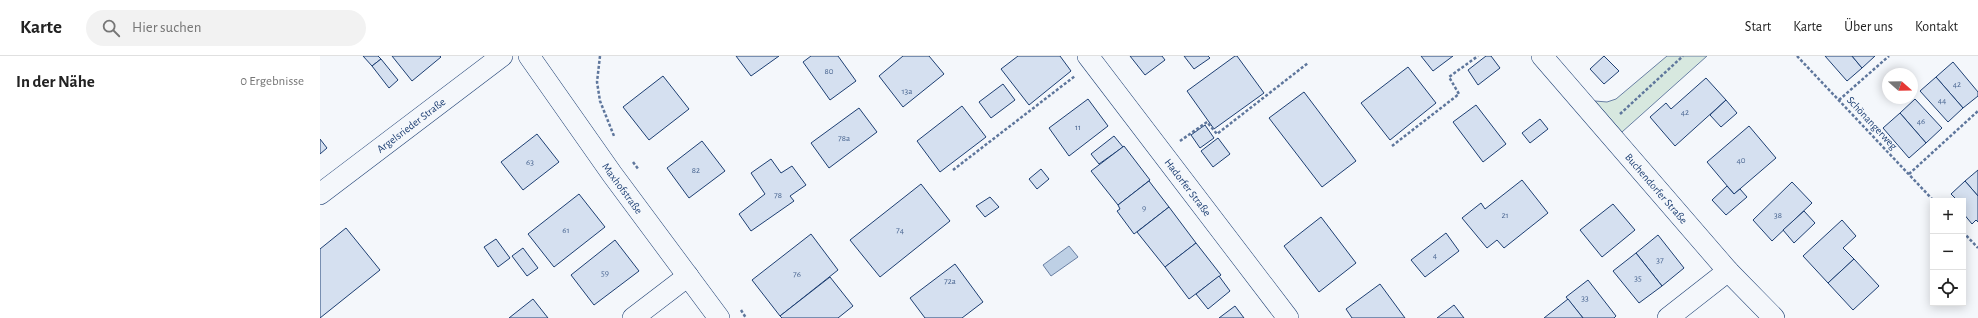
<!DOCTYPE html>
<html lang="de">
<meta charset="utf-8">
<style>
body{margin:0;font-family:"Alegreya Sans",sans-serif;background:#f2f2f2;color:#222}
.controls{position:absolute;right:12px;bottom:12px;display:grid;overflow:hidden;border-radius:0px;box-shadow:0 2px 10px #0003}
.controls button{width:36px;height:36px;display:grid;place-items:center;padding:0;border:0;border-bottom:1px solid #e0e0e0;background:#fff;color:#222;font:20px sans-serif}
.compass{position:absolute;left:1562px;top:12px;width:36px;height:36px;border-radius:50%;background:#fff;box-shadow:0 2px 10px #0003;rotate:110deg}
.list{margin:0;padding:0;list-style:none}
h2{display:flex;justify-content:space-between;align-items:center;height:52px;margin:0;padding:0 16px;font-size:17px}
h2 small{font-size:13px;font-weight:400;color:#767676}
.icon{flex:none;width:22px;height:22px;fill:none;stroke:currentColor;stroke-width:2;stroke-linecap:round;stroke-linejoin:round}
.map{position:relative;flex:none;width:1658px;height:262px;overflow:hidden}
header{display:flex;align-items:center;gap:24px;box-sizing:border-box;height:56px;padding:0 20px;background:#fff;border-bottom:1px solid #e0e0e0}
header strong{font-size:19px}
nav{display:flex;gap:22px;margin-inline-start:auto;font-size:14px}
.search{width:280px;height:36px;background:#f2f2f2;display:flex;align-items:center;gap:10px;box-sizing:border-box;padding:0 14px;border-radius:22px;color:#767676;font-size:15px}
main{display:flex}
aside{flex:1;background:#fff}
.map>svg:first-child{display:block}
</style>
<header>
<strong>Karte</strong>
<div class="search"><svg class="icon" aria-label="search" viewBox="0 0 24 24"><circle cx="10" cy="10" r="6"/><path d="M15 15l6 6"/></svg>Hier suchen</div>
<nav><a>Start</a><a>Karte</a><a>Über uns</a><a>Kontakt</a></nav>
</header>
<main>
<aside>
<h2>In der Nähe<small>0 Ergebnisse</small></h2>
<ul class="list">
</ul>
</aside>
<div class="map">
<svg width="1658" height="262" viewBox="0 0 1658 262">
<rect width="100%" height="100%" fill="#f4f7fb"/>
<polygon fill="#d7e8df" stroke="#687fa3" points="1347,0 1387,0 1302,76 1275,45 1287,46 1296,43"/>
<polygon fill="#bed0e5" stroke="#687fa3" points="749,190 758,201 731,220 723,209"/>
<g fill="#d5e0f0" stroke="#1d3f73">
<polygon points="43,0 58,0 61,3 52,10"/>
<polygon points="72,0 120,0 121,1 92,25"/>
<polygon points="416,0 459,0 431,20"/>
<polygon points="491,0 518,0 536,25 510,44 483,6"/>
<polygon points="583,0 609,0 624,18 583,51 559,20"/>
<polygon points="698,0 740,0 751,15 709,49 681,13"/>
<polygon points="810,0 842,0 845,4 825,19"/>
<polygon points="864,0 888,0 890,2 874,13"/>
<polygon points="915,0 917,0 944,37 894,73 867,35"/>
<polygon points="1101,0 1133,0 1113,15"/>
<polygon points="1166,0 1171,0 1180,12 1158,29 1148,14"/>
<polygon points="1284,0 1299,15 1284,28 1270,13"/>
<polygon points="1505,0 1532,0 1542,12 1527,25"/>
<polygon points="1532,0 1555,0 1542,12"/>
<polygon points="61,3 78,24 69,32 52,10"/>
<polygon points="1633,6 1658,36 1658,40 1643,52 1616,21"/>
<polygon points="1088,11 1116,47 1070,84 1041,47"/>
<polygon points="343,20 369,53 329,84 303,51"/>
<polygon points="1616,21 1643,52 1628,66 1600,35"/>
<polygon points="1386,22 1406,44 1355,90 1330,61 1346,47 1351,53"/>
<polygon points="683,28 695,44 671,62 659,46"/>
<polygon points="984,36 1036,105 1002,131 949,62"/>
<polygon points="768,43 788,70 749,100 729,72"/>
<polygon points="1595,43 1622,72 1606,87 1580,57"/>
<polygon points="1406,44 1417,57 1401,71 1390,59"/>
<polygon points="1156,49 1186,88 1163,106 1133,66"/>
<polygon points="642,50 666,81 620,116 597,85"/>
<polygon points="539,52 557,76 509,112 491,87"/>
<polygon points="1580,57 1606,87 1589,102 1563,72"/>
<polygon points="1220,63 1228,73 1210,87 1202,77"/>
<polygon points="885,69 894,82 880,92 871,79"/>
<polygon points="1429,70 1456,102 1414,138 1387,106"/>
<polygon points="217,78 239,106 203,134 181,106"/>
<polygon points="794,80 803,91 779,108 771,98"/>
<polygon points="898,82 910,98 893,111 881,95"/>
<polygon points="0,83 7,92 0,98"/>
<polygon points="382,85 405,115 369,142 347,112"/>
<polygon points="804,90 830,124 798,149 771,115"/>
<polygon points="451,103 461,117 472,110 486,129 470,140 474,145 431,175 419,158 445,138 431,117"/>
<polygon points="721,113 729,123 717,133 709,123"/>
<polygon points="1658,114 1658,140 1645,125"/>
<polygon points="1202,124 1228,157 1184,192 1177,184 1167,192 1142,162 1161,147 1165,153"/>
<polygon points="829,125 849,151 814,178 797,155 800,153 798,149"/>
<polygon points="1645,125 1658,140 1658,166 1656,164 1652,168 1643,157 1643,145 1638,145 1631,138"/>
<polygon points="1472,126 1492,147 1452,185 1433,164"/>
<polygon points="601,128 630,165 560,221 530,184"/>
<polygon points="1407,130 1414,138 1420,133 1427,141 1406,159 1392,144"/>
<polygon points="259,138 285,171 234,211 208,178"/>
<polygon points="670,141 679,151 665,161 656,150"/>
<polygon points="1293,148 1315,174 1282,201 1260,174"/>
<polygon points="849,151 876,187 845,211 817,176"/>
<polygon points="1484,155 1495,167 1474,187 1463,174"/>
<polygon points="1001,161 1036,207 999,236 964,190"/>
<polygon points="1522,164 1536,180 1523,192 1534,203 1508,227 1483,200"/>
<polygon points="26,172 60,214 0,262 0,193"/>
<polygon points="1126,177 1139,195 1105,221 1091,204"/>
<polygon points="491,178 518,214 460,260 432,224"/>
<polygon points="1338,179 1364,212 1342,230 1316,197"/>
<polygon points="176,183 190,202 178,211 164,191"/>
<polygon points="295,184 319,215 274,249 251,219"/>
<polygon points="876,187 901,219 869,243 845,211"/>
<polygon points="203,192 218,212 207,220 192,200"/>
<polygon points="1316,197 1342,230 1319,247 1293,215"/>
<polygon points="1534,203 1559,230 1533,254 1508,227"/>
<polygon points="635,208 663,246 642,262 605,262 590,242"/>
<polygon points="899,220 910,235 888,253 876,238"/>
<polygon points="510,221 533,250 518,262 462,262 460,260"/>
<polygon points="1268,224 1296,260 1294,262 1263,262 1246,241"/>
<polygon points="1060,228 1085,262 1032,262 1026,253"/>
<polygon points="213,243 228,262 189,262"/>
<polygon points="1248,243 1263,262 1224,262"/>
<polygon points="1134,249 1144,262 1117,262"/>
<polygon points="915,250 924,262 899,262"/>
</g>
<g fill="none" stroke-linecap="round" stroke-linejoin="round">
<g stroke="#1d3f73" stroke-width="22">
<g id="street">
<path id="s1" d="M209 0 292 118 399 262"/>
<path id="s2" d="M768 0 968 262"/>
<path id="s3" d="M1222 0 1408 215 1454 262"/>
<path id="s4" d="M0 138 182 0"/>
<polyline points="313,262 368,220"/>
<polyline points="1348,262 1408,215"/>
</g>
</g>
<g stroke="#5e769c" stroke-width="2.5" stroke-dasharray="3 2" stroke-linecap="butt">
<polyline points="280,0 277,26 280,45 294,80"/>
<polyline points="1477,0 1614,145"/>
<polyline points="1519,44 1569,0"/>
<polyline points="1300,58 1363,0"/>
<polyline points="860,85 887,66 897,78 988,7"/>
<polyline points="1072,90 1139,38 1129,21 1158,0"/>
<polyline points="313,106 319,114"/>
<polyline points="633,114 755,20"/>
<polyline points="1589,118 1658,55"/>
<polyline points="1643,176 1658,192"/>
<polyline points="421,254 426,262"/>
</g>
<use href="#street" stroke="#f4f7fb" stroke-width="21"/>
</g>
<g text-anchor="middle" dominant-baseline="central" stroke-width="3" stroke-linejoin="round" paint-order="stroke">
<g font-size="9" fill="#4b6792">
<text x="509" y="15">80</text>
<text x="1637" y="28">42</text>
<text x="587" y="35">13a</text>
<text x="1622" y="44">44</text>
<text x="1365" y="56">42</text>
<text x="1601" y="65">46</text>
<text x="758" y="71">11</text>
<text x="524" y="82">78a</text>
<text x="1421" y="104">40</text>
<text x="210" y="106">63</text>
<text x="376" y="114">82</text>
<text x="458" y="139">78</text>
<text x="824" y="152">9</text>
<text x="1185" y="159">21</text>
<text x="1458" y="159">38</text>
<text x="246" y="174">61</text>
<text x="580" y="174">74</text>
<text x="1115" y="199">4</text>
<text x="1340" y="204">37</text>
<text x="285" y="217">59</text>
<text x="477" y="218">76</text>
<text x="1318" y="222">35</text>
<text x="630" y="225">72a</text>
<text x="1265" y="242">33</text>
</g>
<g font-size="11" fill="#1d3f73" stroke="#f4f7fb">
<text transform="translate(1552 67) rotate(47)">Schönangerweg</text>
<text stroke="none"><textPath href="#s4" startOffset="114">Argelsrieder Straße</textPath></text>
<text stroke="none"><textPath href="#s2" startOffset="165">Hadorfer Straße</textPath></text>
<text stroke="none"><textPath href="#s1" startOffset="162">Maxhofstraße</textPath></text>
<text stroke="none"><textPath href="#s3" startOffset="175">Buchendorfer Straße</textPath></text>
</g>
</g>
</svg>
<div class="controls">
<button>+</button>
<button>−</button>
<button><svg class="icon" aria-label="locate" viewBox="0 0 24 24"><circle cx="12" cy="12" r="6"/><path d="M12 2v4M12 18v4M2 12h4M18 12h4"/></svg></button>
</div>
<svg class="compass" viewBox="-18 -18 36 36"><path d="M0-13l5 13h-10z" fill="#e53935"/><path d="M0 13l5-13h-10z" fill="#767676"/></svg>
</div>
</main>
